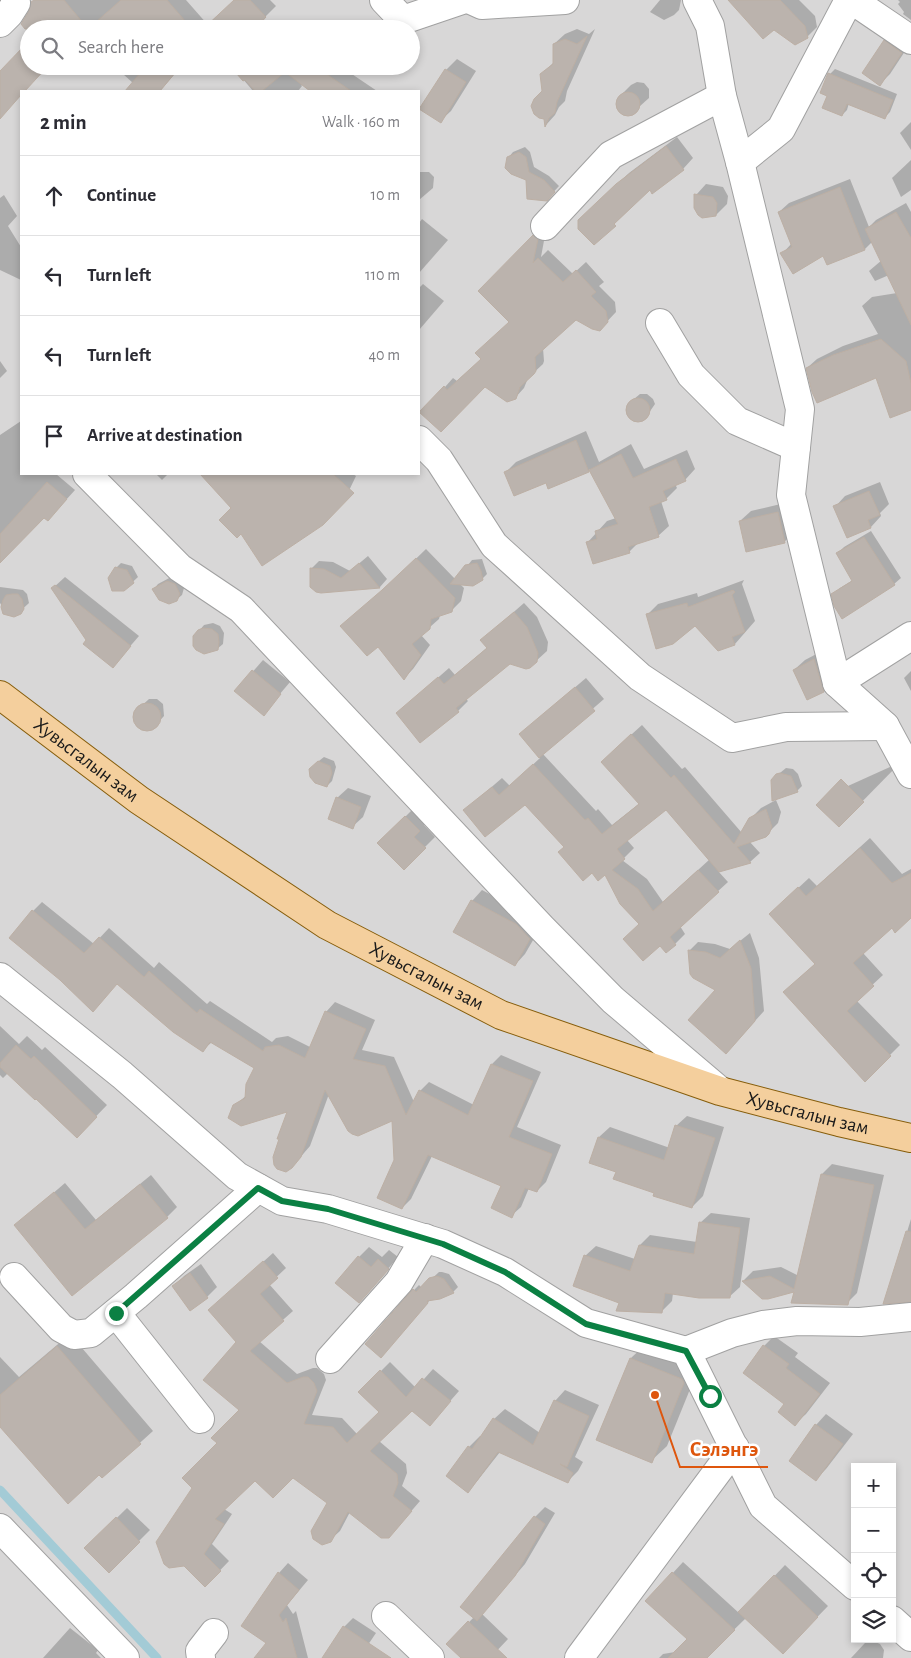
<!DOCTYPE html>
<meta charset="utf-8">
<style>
body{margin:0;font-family:"Alegreya Sans",sans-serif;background:#f2f2f3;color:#2b2b33}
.controls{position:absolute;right:15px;bottom:15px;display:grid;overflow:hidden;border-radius:0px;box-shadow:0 2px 8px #0003}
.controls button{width:45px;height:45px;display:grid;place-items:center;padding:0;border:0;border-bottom:1px solid #e1e1e2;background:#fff;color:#2b2b33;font:25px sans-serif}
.stop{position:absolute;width:15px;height:15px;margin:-11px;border:4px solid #0b8043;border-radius:50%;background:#fff}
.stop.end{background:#0b8043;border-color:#fff;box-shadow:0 1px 5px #0008}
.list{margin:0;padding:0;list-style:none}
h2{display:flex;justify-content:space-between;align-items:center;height:65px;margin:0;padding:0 20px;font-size:21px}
h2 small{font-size:16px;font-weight:400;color:#7c7c81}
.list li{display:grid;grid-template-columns:32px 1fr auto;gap:15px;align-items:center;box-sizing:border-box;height:80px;padding:0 20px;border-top:1px solid #e1e1e2}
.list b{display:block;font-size:19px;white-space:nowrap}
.list em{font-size:16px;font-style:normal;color:#7c7c81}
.icon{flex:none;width:28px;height:28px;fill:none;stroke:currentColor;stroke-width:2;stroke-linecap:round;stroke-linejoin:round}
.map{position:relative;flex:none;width:911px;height:1658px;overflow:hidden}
.search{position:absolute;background:#fff;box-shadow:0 2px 8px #0003;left:20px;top:20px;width:400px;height:55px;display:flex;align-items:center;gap:12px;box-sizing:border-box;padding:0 18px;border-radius:28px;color:#7c7c81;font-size:19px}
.panel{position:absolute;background:#fff;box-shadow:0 2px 8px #0003;left:20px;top:90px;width:400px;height:385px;border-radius:0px}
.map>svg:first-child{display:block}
</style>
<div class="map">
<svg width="911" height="1658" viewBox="0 0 911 1658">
<rect width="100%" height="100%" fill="#ebe8e0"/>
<path fill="#d8d7d7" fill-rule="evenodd" d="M0 0H911V1658H0ZM29 29H411V66H29ZM21 91H419V474H21ZM855 1467H892V1639H855Z"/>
<g fill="#0003" fill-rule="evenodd">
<polygon points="35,0 186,0 208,25 235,0 270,0 276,6 253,29 29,29 29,32 22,24"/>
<polygon points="660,0 681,0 679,10 674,15 664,20 650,12"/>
<polygon points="730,0 799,0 815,16 817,27 807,37"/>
<polygon points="898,0 911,0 911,20 903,14 904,12 898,4 900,2"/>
<polygon points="577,29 589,34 595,29 567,91 565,101 559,107 555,115 546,125 541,75 554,62 554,44 565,34"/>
<polygon points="895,31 911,42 890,74 880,84 885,41"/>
<polygon points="29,43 29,66 46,66 24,91 21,91 21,94 11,105 0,115 0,80 9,63"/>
<polygon points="457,59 476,71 451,111 440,121 421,109 446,70"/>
<polygon points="114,66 181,66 160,91 126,91 133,83"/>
<polygon points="213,66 224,66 218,71"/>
<polygon points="232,66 340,66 377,91 314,91 299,81 302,86 298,91 253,91"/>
<polygon points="835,69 897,94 890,112 885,117 849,103 847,110 842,115 829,95 830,74"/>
<polygon points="637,82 644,83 649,89 649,98 630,115 619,111 617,103 620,96 631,85"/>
<polygon points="911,122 911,150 900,133"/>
<polygon points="677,137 693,158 683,169 650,188 594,244 590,210 629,173"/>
<polygon points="525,147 530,152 534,167 549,176 559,186 547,199 508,158 513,152"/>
<polygon points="911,160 911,190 901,197 892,178"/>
<polygon points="420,172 429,172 434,177 433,188 419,200"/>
<polygon points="850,179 869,227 876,220 906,203 911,212 911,409 877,376 807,368 817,359 843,346 878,334 862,306 872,297 897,293 889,275 875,281 869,271 882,260 873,241 865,249 828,264 824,254 782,254 792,243 779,212 789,203"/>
<polygon points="706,184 723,187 728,196 727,204 716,215 696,195"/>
<polygon points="4,195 17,216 8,226 21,247 21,280 0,270 0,198"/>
<polygon points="422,219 448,240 419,273 419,223"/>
<polygon points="543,227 546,230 541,257 548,250 573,274 586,262 604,282 599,286 615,302 616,312 600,329 576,319 543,348 544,361 543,364 528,378 524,388 515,398 485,385 441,431 445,387 453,378 457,381 482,359 510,321 509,261"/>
<polygon points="423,284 444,301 419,330 419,288"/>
<polygon points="0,361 7,371 0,378"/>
<polygon points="640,394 647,394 653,399 655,404 644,420 635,422 626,411 628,404"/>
<polygon points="21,421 21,474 56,474 75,490 56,511 0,539 0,435"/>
<polygon points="586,431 599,462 631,444 644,469 687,450 695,469 685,480 675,484 677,488 666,499 661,501 669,526 658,536 639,542 629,552 588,542 607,521 616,518 590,469 588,471 547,482 506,472 516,462"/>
<polygon points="156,474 168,474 162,480"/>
<polygon points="202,474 314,474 323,484 333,474 353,474 356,476 344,501 232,508"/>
<polygon points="880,482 889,504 880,513 881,516 871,527 848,537 835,507 845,496"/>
<polygon points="789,502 795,532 784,542 740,521 751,511"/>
<polygon points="871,531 901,578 894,584 833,595 840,588 853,580 838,553 844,547"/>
<polygon points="426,549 456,580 472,560 482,559 487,574 482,579 460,584 464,588 461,601 451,611 440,615 439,619 421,635 430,645 413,669 404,678 393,581"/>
<polygon points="368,556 387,579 380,587 317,591 311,569 319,561 333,562 350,571"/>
<polygon points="121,563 132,566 138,577 124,590 116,568"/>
<polygon points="173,576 182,581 184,588 182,595 176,600 154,589 158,584"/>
<polygon points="65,577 139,636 113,666 87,640 53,588"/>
<polygon points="744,580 742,584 755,621 735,644 718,650 696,624 648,614 658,604 697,593 698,597"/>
<polygon points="0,587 23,590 27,594 29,603 17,614 8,614 0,603"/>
<polygon points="524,603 537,617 548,642 547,651 536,661 510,663 466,699 468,701 458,711 408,704 449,668 455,675 488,647 492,631"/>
<polygon points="213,623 220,626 224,633 223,644 217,649 199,631 204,625"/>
<polygon points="824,650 834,680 823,691 794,670 805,660"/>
<polygon points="263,660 290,682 263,714 236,691"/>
<polygon points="911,671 911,691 904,678"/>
<path d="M586 678 604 699 542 753 596 811 598 809 612 825 640 803 612 752 642 725 682 769 685 767 742 833 750 819 761 808 776 800 781 812 778 823 768 833 749 841 760 853 750 862 718 871 728 882 680 926 685 934 675 944 640 924 606 873 565 846 525 803 465 810 502 778 510 786 540 758 520 734ZM666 808 710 859 663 902 647 879 622 860 634 848 627 840Z"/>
<polygon points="149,699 157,699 163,704 164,716 153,728 145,729 138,726 135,718 137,710"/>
<polygon points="324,757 334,761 336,767 332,781 327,786 315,764"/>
<polygon points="901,762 849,815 828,795"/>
<polygon points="786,768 793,769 798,774 802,786 797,791 775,777"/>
<polygon points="348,788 371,796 363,817 352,827 337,798"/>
<polygon points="416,806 429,820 424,825 435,837 404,868 379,843"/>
<polygon points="870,838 902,874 911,869 911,917 892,927 863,953 883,975 856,1000 900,1045 865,1080 795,982 816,963 781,904 809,878 817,886"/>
<polygon points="482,890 527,914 540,928 525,954 515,965 472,901"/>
<polygon points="42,902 94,944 109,928 154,968 159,962 207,1004 210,1001 272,1042 276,1038 288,1036 310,1047 326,1012 335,1002 375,1020 362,1050 394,1057 414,1102 420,1091 429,1082 474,1105 492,1064 501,1055 541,1072 517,1127 561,1145 546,1182 537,1191 529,1188 521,1207 511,1216 503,1185 432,1156 411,1199 402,1208 395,1161 394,1119 329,1094 310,1146 292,1167 280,1138 289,1110 234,1106 247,1095 256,1067 212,1042 203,1050 174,1031 33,911"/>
<polygon points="750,933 759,958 764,1011 735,1043 717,989 689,951 698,942 715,944 730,949"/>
<polygon points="0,1026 19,1044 27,1036 42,1050 45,1047 107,1105 77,1136 8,1073 3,1078 0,1075"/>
<polygon points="687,1116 724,1127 703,1196 692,1207 655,1192 617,1171 590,1162 599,1137 610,1127 670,1148 676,1126"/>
<polygon points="832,1164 884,1175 857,1293 847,1303 795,1290 763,1297 744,1280 753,1271 781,1267 799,1276 822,1174"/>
<polygon points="151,1175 177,1207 167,1217 72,1294 16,1225 65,1183 96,1220"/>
<polygon points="711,1213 750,1218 740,1287 729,1297 673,1293 672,1301 661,1312 620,1302 585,1256 596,1246 635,1259 640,1245 650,1235 697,1242 700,1223"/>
<polygon points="911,1219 911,1301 885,1303"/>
<polygon points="369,1247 382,1257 389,1250 398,1257 369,1291 359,1257"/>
<polygon points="273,1253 286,1268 269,1284 293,1311 259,1341 297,1374 313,1368 317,1368 324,1374 326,1380 312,1415 342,1418 357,1434 381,1412 360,1392 390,1362 416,1388 433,1369 459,1391 430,1424 412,1409 379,1441 406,1464 407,1473 402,1486 420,1501 389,1537 350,1512 340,1531 330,1540 312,1531 329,1502 292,1477 255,1479 224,1509 232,1514 212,1544 229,1561 205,1586 193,1488 218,1443 240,1410 238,1342 219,1301"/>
<polygon points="201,1264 217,1287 207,1297 174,1286 184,1276"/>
<polygon points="439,1272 442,1272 449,1274 458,1287 453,1292 440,1298 430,1300 386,1351 414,1290 419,1285 422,1288"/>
<polygon points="70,1334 153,1431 102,1477 99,1473 0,1424 0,1357 19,1377"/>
<polygon points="774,1336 798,1353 795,1357 830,1383 806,1414 795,1424 764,1346"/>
<polygon points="647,1343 699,1367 667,1446 651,1461 597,1439 631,1358"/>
<polygon points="565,1390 599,1405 575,1457 583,1462 578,1471 567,1482 500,1452 478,1480 468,1491 447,1476 469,1447 480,1436 481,1438 494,1419 505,1409 540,1433 555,1401"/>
<polygon points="826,1414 853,1434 826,1469 816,1479 791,1460 816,1425"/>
<polygon points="545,1507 555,1513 525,1564 482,1614 508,1639 490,1658 463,1658 448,1644 474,1617 535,1517"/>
<polygon points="127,1508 150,1530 109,1571 86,1548"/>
<polygon points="683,1562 739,1613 785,1565 828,1606 793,1642 746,1618 705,1658 659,1658 663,1654 675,1652 688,1639 647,1601"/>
<polygon points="288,1563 308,1580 287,1605 293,1614 296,1611 308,1658 256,1658 268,1643 279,1573"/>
<polygon points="353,1618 376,1633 359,1658 324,1658 344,1627"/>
<polygon points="70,1628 98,1650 96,1653 101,1658 43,1658"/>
<polygon points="873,1641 880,1644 884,1650 883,1658 851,1658 865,1643"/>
</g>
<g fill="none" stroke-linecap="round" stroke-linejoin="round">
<polyline stroke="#a3cbd6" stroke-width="9" points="0,1490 157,1658"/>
</g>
<g fill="#bbb3ad" stroke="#bcafa4">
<polygon points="34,0 64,0 88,29 25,29 21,24 29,11 31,2"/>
<polygon points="121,0 167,0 192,29 88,29"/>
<polygon points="234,0 250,0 266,17 255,29 203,29"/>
<polygon points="728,0 780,0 805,26 808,38 795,45 774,30 763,39"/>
<polygon points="587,36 557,102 555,113 549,118 545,127 544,119 539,118 534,114 531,106 534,99 542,91 540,74 553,64 553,44 565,39 577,44"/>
<polygon points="884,40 902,53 880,86 862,73"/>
<polygon points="24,46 29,50 29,66 47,67 25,91 21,91 21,95 0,119 0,71"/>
<polygon points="146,66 181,66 160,91 125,91"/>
<polygon points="230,66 315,66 351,91 310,91 285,72 262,91 255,91 245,80 243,81"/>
<polygon points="445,69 466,82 441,123 419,109"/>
<polygon points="828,73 893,100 885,119 847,104 842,116 822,108 827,96 820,93"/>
<circle cx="628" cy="104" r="12"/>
<polygon points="666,146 684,170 652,194 650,190 614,224 616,226 594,245 578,229 578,220 616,184"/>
<polygon points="519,152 526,157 529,172 544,180 555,192 547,201 527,199 526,180 511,174 505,168 507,157"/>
<polygon points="840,187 865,250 827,265 823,256 793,274 780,253 792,247 778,212"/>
<polygon points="694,194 713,197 717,203 716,216 702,218 698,215 694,208"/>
<polygon points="896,212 911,238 911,325 865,229"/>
<polygon points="533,235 538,239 533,263 538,258 563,282 576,270 596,292 591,296 606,311 608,322 600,331 592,329 576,320 535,357 536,371 534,374 520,387 516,399 507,402 485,387 441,432 419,412 444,386 447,390 481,359 475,353 509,322 478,291"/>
<polygon points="881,339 906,361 911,383 911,410 890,418 876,378 817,403 812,392 806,368 833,355"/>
<circle cx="638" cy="410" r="12"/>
<polygon points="576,440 589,472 548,489 546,483 514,496 504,472"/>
<polygon points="621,454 633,478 676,459 686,481 663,491 667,500 649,507 659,537 628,547 630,553 593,564 586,542 597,539 595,531 618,524 589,470"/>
<polygon points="200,474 333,474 354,493 323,525 262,566 241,534 237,538 219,520 231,508"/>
<polygon points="47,482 67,499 48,521 44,518 0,563 0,534"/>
<polygon points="869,491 880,515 868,520 871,528 847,538 833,506"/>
<polygon points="778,512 785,543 746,552 739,521"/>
<polygon points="864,537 895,585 842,619 834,606 831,594 852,581 836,553"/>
<polygon points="416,558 455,598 452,612 431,619 430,629 412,644 421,655 404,680 378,647 367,656 340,626 382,590"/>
<polygon points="359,563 380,588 321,593 316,592 310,587 310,568 324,569 341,578"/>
<polygon points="477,563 481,571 483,580 473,586 450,584 465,565"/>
<polygon points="115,567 127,570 134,583 124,591 112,591 108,578"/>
<polygon points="167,581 175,584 180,594 177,601 169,604 159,600 152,589"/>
<polygon points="55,585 131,646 113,668 83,644 86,640 51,588"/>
<polygon points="733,590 735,592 732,595 745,632 732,637 735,645 718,651 695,626 673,644 656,649 646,614 687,603 688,607"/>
<polygon points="12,594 18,594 22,599 24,609 21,614 14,617 3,614 1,607 3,600 6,595"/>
<polygon points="514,612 527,627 538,653 537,662 530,668 526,669 510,664 456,708 459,712 420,743 396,713 438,677 444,684 487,648 480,640"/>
<polygon points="203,628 212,629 218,634 219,642 218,650 204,654 196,650 193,646 193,636 198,630"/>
<polygon points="814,659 824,692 807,700 793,670"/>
<polygon points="252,670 281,694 264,716 234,691"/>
<polygon points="575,687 595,711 539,758 519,734"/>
<circle cx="147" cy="717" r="14"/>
<polygon points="631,734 671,778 674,775 734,844 749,818 766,809 772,827 769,834 766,837 737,847 751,863 719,872 666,810 617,849 625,859 612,870 638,889 653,911 698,870 719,892 670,937 676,945 666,953 660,946 643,961 623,939 639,924 620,904 605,875 598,881 592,873 583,881 558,852 564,847 525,805 485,837 463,810 492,787 499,795 533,764 585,820 588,818 602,834 639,804 601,762"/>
<polygon points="318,761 330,766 332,773 327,787 315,783 310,777 309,769"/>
<polygon points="780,773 791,776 798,792 772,801 771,780 776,774"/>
<polygon points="841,779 864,802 839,827 816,805"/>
<polygon points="336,797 361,807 353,829 328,819"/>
<polygon points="405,816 420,831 414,837 426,848 404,870 377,843"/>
<polygon points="860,848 892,883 911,873 911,918 895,933 892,928 853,963 874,986 847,1011 891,1056 865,1082 783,992 815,964 769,914 798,887 806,896"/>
<polygon points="471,900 516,924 530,939 515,966 453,932"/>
<polygon points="32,910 84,953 99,937 144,977 149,971 197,1013 200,1009 263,1051 265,1047 279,1045 305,1058 325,1011 366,1029 353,1059 385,1066 406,1115 419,1090 468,1115 491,1064 533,1081 509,1137 552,1154 537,1192 525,1188 512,1218 491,1208 501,1186 428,1155 402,1209 377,1198 394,1160 392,1121 358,1136 352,1134 348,1131 325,1090 301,1157 292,1168 286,1172 277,1169 274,1165 273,1157 279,1139 277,1139 287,1112 241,1126 228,1118 233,1105 245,1098 246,1084 254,1068 210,1042 203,1052 173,1032 117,984 93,1012 60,980 9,938"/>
<polygon points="740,940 751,968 755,1021 726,1054 688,1020 715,990 693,978 690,974 688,950 706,952 720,958"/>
<polygon points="16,1045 31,1059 34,1056 97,1117 77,1138 36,1099 35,1100 0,1067 0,1063"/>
<polygon points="675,1125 715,1138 692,1208 653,1196 654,1193 613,1179 616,1172 589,1163 598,1137 664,1160"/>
<polygon points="821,1174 874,1185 848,1305 791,1303 794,1292 768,1299 762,1299 742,1281 770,1276 794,1289"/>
<polygon points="140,1184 168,1218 72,1296 14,1225 54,1192 85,1229"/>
<polygon points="699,1222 740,1228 730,1298 699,1298 665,1293 662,1313 616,1311 619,1303 573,1286 584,1255 630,1271 639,1245 694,1254"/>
<polygon points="906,1231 911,1232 911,1302 883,1304"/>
<polygon points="358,1256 371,1267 378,1259 389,1269 359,1303 335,1283"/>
<polygon points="263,1261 278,1278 260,1294 284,1321 250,1351 287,1383 303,1377 308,1377 314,1383 317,1391 304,1424 333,1427 347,1443 379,1412 358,1392 380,1370 406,1397 422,1378 451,1401 430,1426 412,1411 370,1451 397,1474 398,1483 393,1496 412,1511 389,1538 381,1538 348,1512 331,1542 322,1545 313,1539 311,1531 327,1503 293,1478 273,1498 255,1481 215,1519 224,1524 204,1554 221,1571 205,1587 184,1566 169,1568 164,1564 156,1542 192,1488 182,1478 217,1443 211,1438 239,1410 203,1380 236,1342 208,1310"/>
<polygon points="190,1273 208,1298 190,1311 172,1286"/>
<polygon points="437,1276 444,1279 454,1293 440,1299 427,1301 428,1303 381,1358 365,1344 413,1289 416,1292 429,1278"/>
<polygon points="763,1345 789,1364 786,1368 820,1394 795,1426 778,1412 784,1404 743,1373"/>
<polygon points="57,1346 141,1444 102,1478 99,1475 68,1504 0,1427 0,1395"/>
<polygon points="630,1358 682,1379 684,1383 652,1463 596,1440"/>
<polygon points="554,1400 589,1416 567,1467 560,1464 573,1473 568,1483 498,1452 468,1493 446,1476 468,1446 472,1449 493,1418 533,1445"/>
<polygon points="815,1424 843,1444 816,1481 789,1461"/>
<polygon points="534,1516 545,1524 515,1576 477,1621 460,1607"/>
<polygon points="116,1517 140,1542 109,1573 84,1548"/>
<polygon points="278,1572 299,1590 279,1615 283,1622 286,1618 297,1658 254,1658 266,1643 241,1626"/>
<polygon points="672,1572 735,1630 707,1658 668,1658 687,1639 645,1601"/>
<polygon points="774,1575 818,1617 783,1654 738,1612"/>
<polygon points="468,1621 507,1658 461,1658 446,1644"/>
<polygon points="343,1626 391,1658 322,1658"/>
</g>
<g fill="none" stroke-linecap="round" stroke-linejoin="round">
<g stroke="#a1a1a1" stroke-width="30">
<g id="minor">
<polyline points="384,0 403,20 462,0"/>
<polyline points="471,0 482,5 565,0"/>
<polyline points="697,0 710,26 722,96 740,162 800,409 791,495 837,683 885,726 911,774"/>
<polyline points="852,0 911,40"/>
<polyline points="0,23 9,14 16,3 15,0"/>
<polyline points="740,162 781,129 849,0"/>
<polyline points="545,226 611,155 722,96"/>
<polyline points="660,323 691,375 737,421 796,447"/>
<polyline points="419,440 439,460 494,545 640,677 732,738 786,727 885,726"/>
<polyline points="87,474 180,568 241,609 542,928 613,1000 719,1090"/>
<polyline points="837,683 911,636"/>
<polyline points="0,977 122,1075 237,1176 282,1201 328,1209 443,1244 505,1272 586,1323 686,1351 763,1506 855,1586"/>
<polyline points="14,1277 61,1328 74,1335 91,1333 136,1296 258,1188"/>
<polyline points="116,1313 200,1419"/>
<polyline points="686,1351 732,1333 763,1325 797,1321 860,1322 911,1317"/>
<polyline points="330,1359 399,1282 425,1238"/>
<polyline points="0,1528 125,1658"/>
<polyline points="386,1616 430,1658"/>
<polyline points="892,1620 911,1637"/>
<polyline points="201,1658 200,1651 214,1633"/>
<polyline points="579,1658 735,1448"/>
</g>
</g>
<g stroke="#865d0b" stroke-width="30">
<g id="major">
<path id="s1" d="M0 695 139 800 327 925 501 1015 720 1091 839 1122 911 1138"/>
</g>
</g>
<use href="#minor" stroke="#fff" stroke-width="28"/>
<use href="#major" stroke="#f4cf9d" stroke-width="28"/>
</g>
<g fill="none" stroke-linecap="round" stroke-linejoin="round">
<polyline stroke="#0b8043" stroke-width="6" points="116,1313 258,1188 282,1201 328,1209 443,1244 505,1272 586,1324 686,1351 710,1396"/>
</g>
<g text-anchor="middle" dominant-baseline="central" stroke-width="5" stroke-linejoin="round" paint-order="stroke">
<g font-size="20" fill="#1a1a1a" stroke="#fff">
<text stroke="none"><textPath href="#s1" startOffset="108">Хувьсгалын зам</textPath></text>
<text stroke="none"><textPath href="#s1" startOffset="512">Хувьсгалын зам</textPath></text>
<text stroke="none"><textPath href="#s1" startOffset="918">Хувьсгалын зам</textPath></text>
</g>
</g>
<path fill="none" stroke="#de560d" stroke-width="2" d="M655 1395L680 1467H768"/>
<circle fill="#de560d" stroke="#fff" stroke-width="2" cx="655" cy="1395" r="5"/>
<g font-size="21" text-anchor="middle" font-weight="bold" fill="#de560d" stroke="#fff" stroke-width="5" stroke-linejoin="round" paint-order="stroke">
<text x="724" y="1456">Сэлэнгэ</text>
</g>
</svg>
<div class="controls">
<button>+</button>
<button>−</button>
<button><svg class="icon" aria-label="locate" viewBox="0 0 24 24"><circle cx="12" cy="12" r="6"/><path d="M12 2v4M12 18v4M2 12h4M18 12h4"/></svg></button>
<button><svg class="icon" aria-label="layers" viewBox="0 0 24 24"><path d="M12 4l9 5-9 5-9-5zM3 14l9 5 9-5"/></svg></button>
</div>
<div class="stop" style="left:710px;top:1396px"></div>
<div class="stop end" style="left:116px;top:1313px"></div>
<div class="search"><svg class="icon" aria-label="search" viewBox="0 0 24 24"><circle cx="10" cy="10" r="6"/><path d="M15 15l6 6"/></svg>Search here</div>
<section class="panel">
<h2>2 min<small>Walk · 160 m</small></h2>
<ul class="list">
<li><svg class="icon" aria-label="ahead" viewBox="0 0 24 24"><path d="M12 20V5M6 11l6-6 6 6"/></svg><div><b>Continue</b></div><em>10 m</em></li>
<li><svg class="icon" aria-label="left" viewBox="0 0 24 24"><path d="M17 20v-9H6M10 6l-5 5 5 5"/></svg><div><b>Turn left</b></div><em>110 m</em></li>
<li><svg class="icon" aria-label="left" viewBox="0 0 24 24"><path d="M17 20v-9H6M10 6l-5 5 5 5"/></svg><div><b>Turn left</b></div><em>40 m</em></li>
<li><svg class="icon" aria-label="arrive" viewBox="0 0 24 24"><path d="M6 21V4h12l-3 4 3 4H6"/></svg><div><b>Arrive at destination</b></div></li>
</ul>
</section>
</div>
